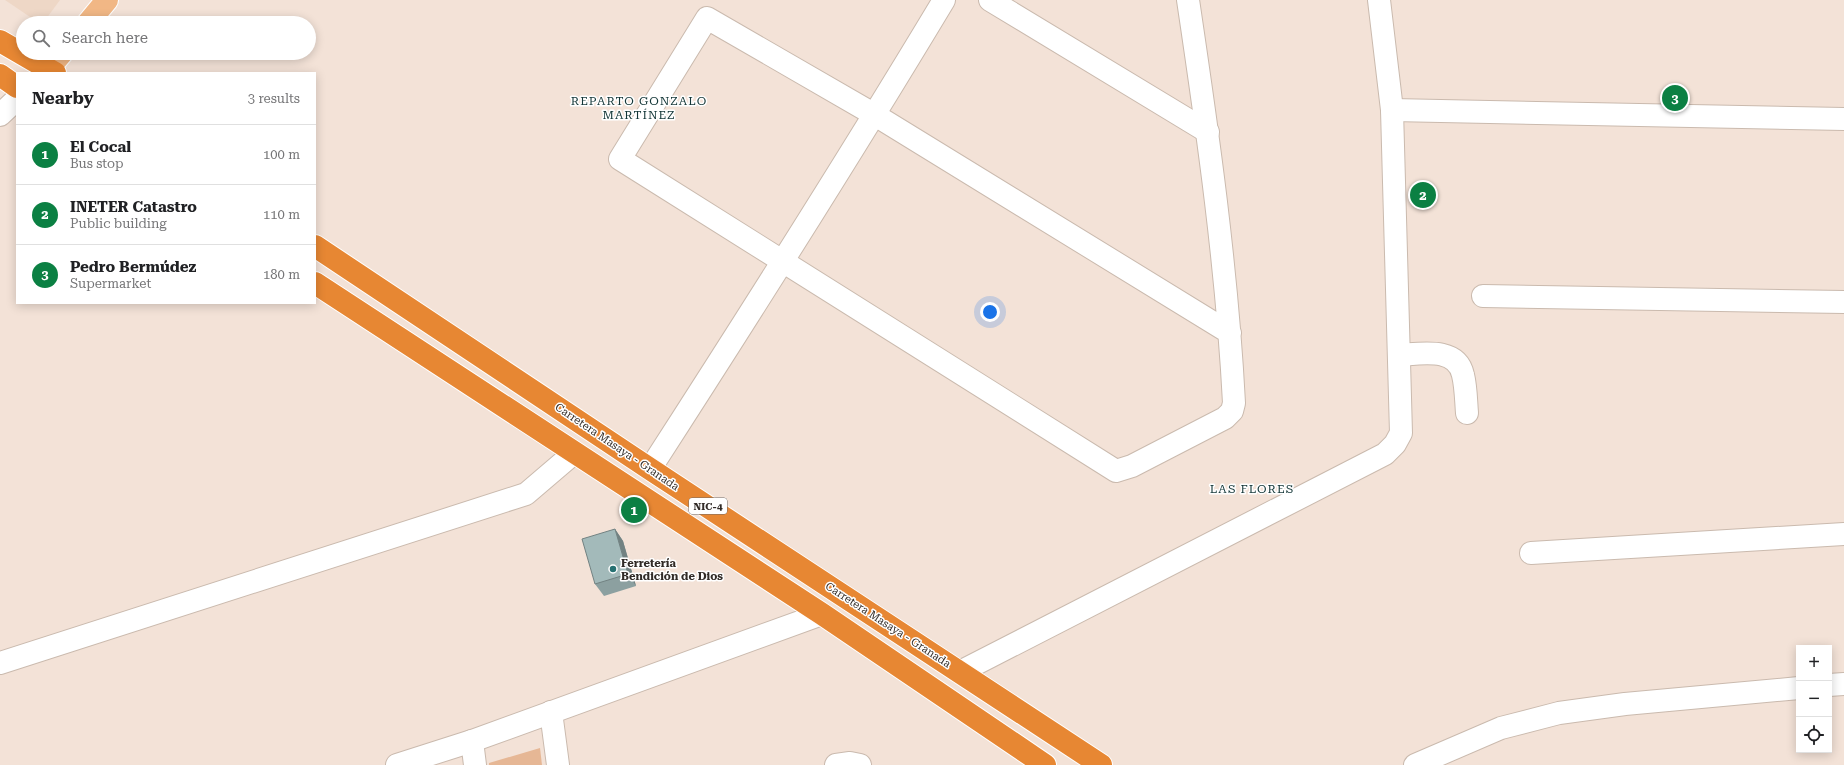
<!DOCTYPE html>
<meta charset="utf-8">
<style>
body{margin:0;font-family:"Roboto Serif",serif;background:#f6f6f6;color:#202124}
.controls{position:absolute;right:12px;bottom:12px;display:grid;overflow:hidden;border-radius:0px;box-shadow:0 2px 10px #0003}
.controls button{width:36px;height:36px;display:grid;place-items:center;padding:0;border:0;border-bottom:1px solid #e0e0e0;background:#fff;color:#202124;font:20px sans-serif}
.you{position:absolute;left:990px;top:312px;width:14px;height:14px;margin:-10px;border:3px solid #fff;border-radius:50%;background:#1a73e8;box-shadow:0 0 0 6px #1a73e833}
.badge{display:grid;place-items:center;width:26px;height:26px;border-radius:50%;background:#0b8043;color:#fff;font-size:13px;font-weight:700}
.pin{position:absolute;translate:-50% -50%;border:2px solid #fff;box-shadow:0 1px 4px #0006}
.list{margin:0;padding:0;list-style:none}
h2{display:flex;justify-content:space-between;align-items:center;height:52px;margin:0;padding:0 16px;font-size:17px}
h2 small{font-size:13px;font-weight:400;color:#757577}
.list li{display:grid;grid-template-columns:26px 1fr auto;gap:12px;align-items:center;box-sizing:border-box;height:60px;padding:0 16px;border-top:1px solid #e0e0e0}
.list b{display:block;font-size:15px;white-space:nowrap}
.list p{margin:0;font-size:13px;white-space:nowrap;color:#757577}
.list em{font-size:13px;font-style:normal;color:#757577}
.icon{flex:none;width:22px;height:22px;fill:none;stroke:currentColor;stroke-width:2;stroke-linecap:round;stroke-linejoin:round}
.map{position:relative;flex:none;width:1844px;height:765px;overflow:hidden}
.search{position:absolute;background:#fff;box-shadow:0 2px 10px #0003;left:16px;top:16px;width:300px;height:44px;display:flex;align-items:center;gap:10px;box-sizing:border-box;padding:0 14px;border-radius:22px;color:#757577;font-size:15px}
.panel{position:absolute;background:#fff;box-shadow:0 2px 10px #0003;left:16px;top:72px;width:300px;height:232px;border-radius:0px}
.map>svg:first-child{display:block}
</style>
<div class="map">
<svg width="1844" height="765" viewBox="0 0 1844 765">
<rect width="100%" height="100%" fill="#f3e2d7"/>
<polygon fill="#eed7c6" points="5,0 60,0 43,23 39,23"/>
<polygon fill="#e6b795" points="540,748 542,765 489,765 489,763"/>
<g fill="none" stroke-linecap="round" stroke-linejoin="round">
<g stroke="#cabaae" stroke-width="24">
<g id="minor">
<polyline points="990,0 1208,132"/>
<path d="M1188 0C1208 134 1227 268 1234 403L1232 411 1225 418 1132 466 1116 471 620 159 707 18 875 115 1230 333"/>
<polyline points="1392,110 1844,119"/>
<polyline points="0,115 17,99"/>
<polyline points="1483,296 1844,302"/>
<path d="M1399 355C1420 354 1457 346 1463 375 1466 387 1466 401 1467 413"/>
<path d="M650 469C750 314 849 158 944 0"/>
<polyline points="1531,553 1844,534"/>
<polyline points="0,663 526,494 574,453"/>
<polyline points="960,672 1385,454 1395,444 1401,433 1392,110 1379,0"/>
<polyline points="1829,685 1844,684"/>
<polyline points="551,712 558,765"/>
<polyline points="472,741 475,765"/>
<polyline points="397,765 472,741 822,614"/>
<polyline points="836,765 850,763 860,765"/>
<polyline points="1415,765 1501,728 1559,713 1625,704 1799,688"/>
</g>
</g>
<g stroke="#fff" stroke-width="24">
<g id="major">
<polyline points="88,23 107,0"/>
<polyline points="45,73 62,53"/>
</g>
</g>
<g stroke="#fff" stroke-width="24">
<g id="highway">
<polyline points="0,41 55,73"/>
<polyline points="0,75 17,87"/>
<polyline points="315,246 650,469 1101,765"/>
<polyline points="315,283 822,614 1045,765"/>
</g>
</g>
<use href="#minor" stroke="#fff" stroke-width="22"/>
<use href="#major" stroke="#f1b785" stroke-width="22"/>
<use href="#highway" stroke="#e78733" stroke-width="22"/>
</g>
<polygon fill="#8ca0a0" points="615,529 623,541 636,586 604,596 595,584"/>
<polygon fill="#728282" points="615,529 623,541 636,586 628,574"/>
<polygon fill="#a3baba" stroke="#728282" points="615,529 628,574 595,584 582,539"/>
<circle fill="#267172" stroke="#fff" stroke-width="1.5" cx="613" cy="569" r="4"/>
<g text-anchor="middle" dominant-baseline="central" stroke-width="3" stroke-linejoin="round" paint-order="stroke">
<rect fill="#fff" stroke="#6f6b68" stroke-width="1" x="689" y="498" width="38" height="16" rx="3"/>
<g font-size="10" font-weight="bold" fill="#312b27">
<text x="708" y="506">NIC-4</text>
</g>
<g font-size="11" fill="#312b27" stroke="#fff">
<text transform="translate(617 447) rotate(34)">Carretera Masaya - Granada</text>
<text transform="translate(888 625) rotate(33)">Carretera Masaya - Granada</text>
</g>
<g font-size="11" font-weight="bold" fill="#312b27" stroke="#fff" text-anchor="start">
<text x="621" y="563">Ferretería<tspan x="621" dy="13">Bendición de Dios</tspan></text>
</g>
<g font-size="12" letter-spacing="1" fill="#123536" stroke="#fff">
<text x="639" y="101">REPARTO GONZALO<tspan x="639" dy="14">MARTÍNEZ</tspan></text>
<text x="1252" y="489">LAS FLORES</text>
</g>
</g>
</svg>
<div class="controls">
<button>+</button>
<button>−</button>
<button><svg class="icon" aria-label="locate" viewBox="0 0 24 24"><circle cx="12" cy="12" r="6"/><path d="M12 2v4M12 18v4M2 12h4M18 12h4"/></svg></button>
</div>
<div class="you"></div>
<div class="pin badge" style="left:634px;top:510px">1</div>
<div class="pin badge" style="left:1423px;top:195px">2</div>
<div class="pin badge" style="left:1675px;top:98px">3</div>
<div class="search"><svg class="icon" aria-label="search" viewBox="0 0 24 24"><circle cx="10" cy="10" r="6"/><path d="M15 15l6 6"/></svg>Search here</div>
<section class="panel">
<h2>Nearby<small>3 results</small></h2>
<ul class="list">
<li><span class="badge">1</span><div><b>El Cocal</b><p>Bus stop</p></div><em>100 m</em></li>
<li><span class="badge">2</span><div><b>INETER Catastro</b><p>Public building</p></div><em>110 m</em></li>
<li><span class="badge">3</span><div><b>Pedro Bermúdez</b><p>Supermarket</p></div><em>180 m</em></li>
</ul>
</section>
</div>
